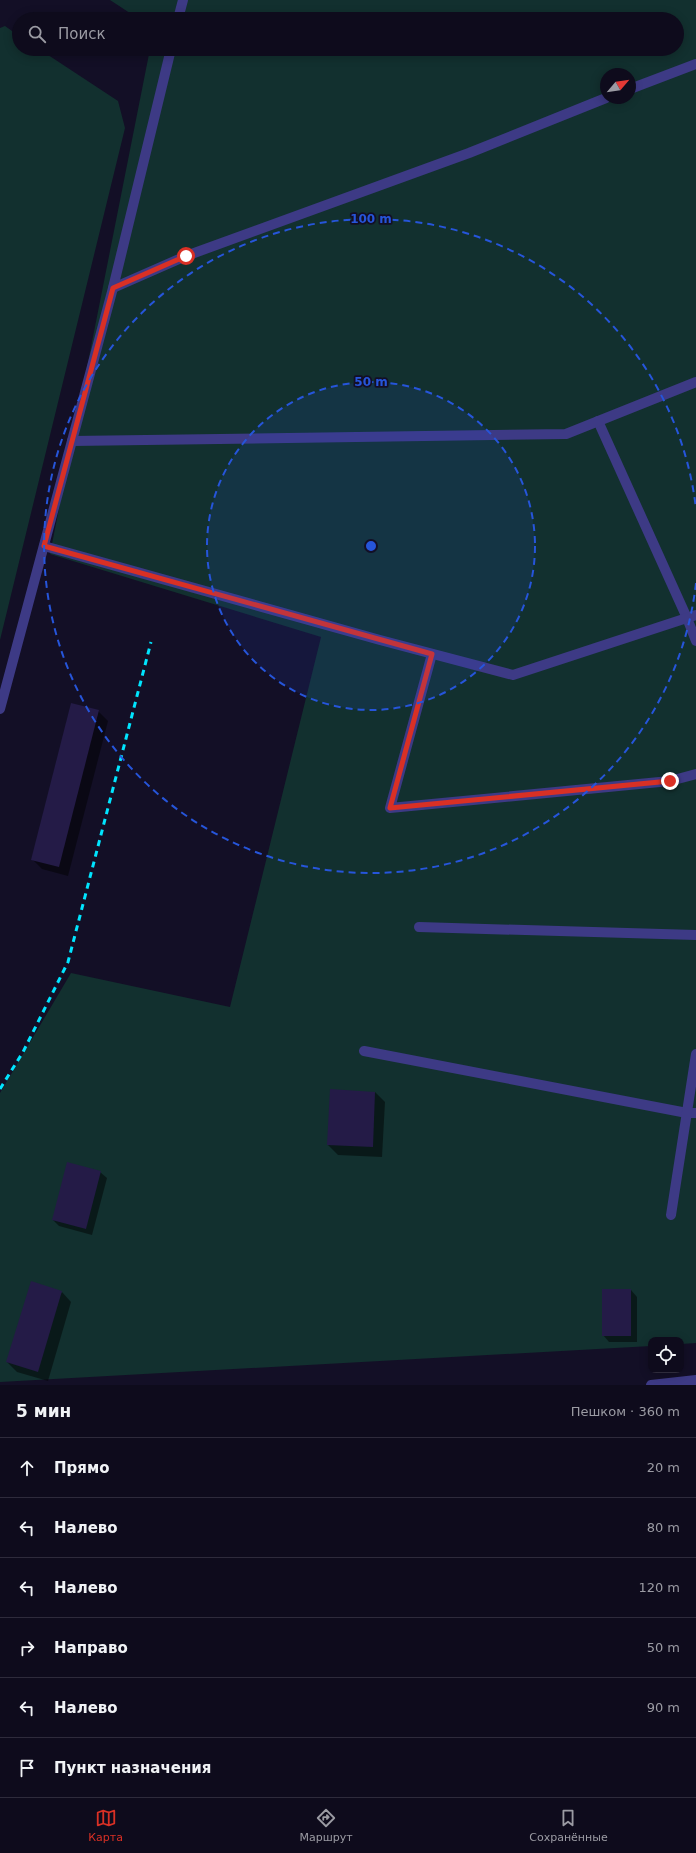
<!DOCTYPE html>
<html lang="ru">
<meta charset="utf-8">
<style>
body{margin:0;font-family:"DejaVu Sans",sans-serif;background:#171425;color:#f1f3f6}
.controls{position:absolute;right:12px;bottom:12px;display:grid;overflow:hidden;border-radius:8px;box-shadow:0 2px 10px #0003}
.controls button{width:36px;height:36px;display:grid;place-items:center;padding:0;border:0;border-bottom:1px solid #2e2b3b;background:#0e0b1c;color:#f1f3f6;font:20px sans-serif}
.compass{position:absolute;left:600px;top:68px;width:36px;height:36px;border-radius:50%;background:#0e0b1c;box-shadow:0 2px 10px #0003;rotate:61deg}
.stop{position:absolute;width:12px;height:12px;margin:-9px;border:3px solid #d93025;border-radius:50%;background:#fff}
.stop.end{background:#d93025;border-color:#fff;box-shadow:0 1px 4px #0008}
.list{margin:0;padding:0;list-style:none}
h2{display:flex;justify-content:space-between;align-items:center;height:52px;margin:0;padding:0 16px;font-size:17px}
h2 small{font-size:13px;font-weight:400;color:#9b9ba3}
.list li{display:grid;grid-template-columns:26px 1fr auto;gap:12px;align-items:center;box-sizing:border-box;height:60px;padding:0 16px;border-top:1px solid #2e2b3b}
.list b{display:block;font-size:15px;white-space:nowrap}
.list em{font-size:13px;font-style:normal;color:#9b9ba3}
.icon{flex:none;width:22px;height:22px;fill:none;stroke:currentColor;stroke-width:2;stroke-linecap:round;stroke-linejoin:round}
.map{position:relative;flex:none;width:696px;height:1385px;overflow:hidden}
.search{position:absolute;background:#0e0b1c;box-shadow:0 2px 10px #0003;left:12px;right:12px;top:12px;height:44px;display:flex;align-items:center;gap:10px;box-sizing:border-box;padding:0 14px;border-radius:22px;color:#9b9ba3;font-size:15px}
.sheet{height:412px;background:#0e0b1c}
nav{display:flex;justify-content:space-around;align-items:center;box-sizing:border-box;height:56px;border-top:1px solid #2e2b3b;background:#0e0b1c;font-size:11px;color:#9b9ba3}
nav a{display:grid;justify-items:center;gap:2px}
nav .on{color:#d93025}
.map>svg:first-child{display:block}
</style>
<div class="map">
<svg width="696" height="1385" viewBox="0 0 696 1385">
<rect width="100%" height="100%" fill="#130f26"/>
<g fill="#12302f" fill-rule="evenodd">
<path d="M110 0H696V1343L681 1344V1340H651V1346L0 1382V1093L71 973 230 1007 321 637 50 554 150 49H677V19H156L155 17 139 19ZM606 74H630V98H606Z"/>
<polygon points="5,26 19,36 19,49 39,49 118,101 125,128 0,640 0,28"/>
</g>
<g fill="#0007">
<polygon points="98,711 108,721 68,876 42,869 32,859"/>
<polygon points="375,1092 385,1102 382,1157 338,1155 328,1145"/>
<polygon points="100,1172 107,1178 92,1235 59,1226 53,1220"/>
<polygon points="631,1290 637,1297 637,1342 609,1342 603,1335"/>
<polygon points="62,1292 71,1302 48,1381 17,1372 7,1362"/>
</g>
<g fill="#241b47">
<polygon points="71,703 99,710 59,867 31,860"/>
<polygon points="330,1089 375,1092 373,1147 327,1145"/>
<polygon points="67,1162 101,1171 86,1229 52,1220"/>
<polygon points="31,1281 62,1291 38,1372 6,1362"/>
<rect x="602" y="1289" width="29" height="47"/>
</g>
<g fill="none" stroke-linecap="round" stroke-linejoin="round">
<g stroke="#3d3a85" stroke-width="10">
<polyline points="178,19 183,0"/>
<polyline points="630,89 696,64"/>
<polyline points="113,288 186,256 469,153 606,98"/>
<polyline points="598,421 687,618 696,641"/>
<polyline points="72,441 566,434 696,382"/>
<polyline points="44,546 380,640 513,675 696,615"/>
<polyline points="432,654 390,808 670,781 696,774"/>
<polyline points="0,709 113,288 171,49"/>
<polyline points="419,927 696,935"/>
<polyline points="364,1051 687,1113 696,1113"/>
<polyline points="671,1215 696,1054"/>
</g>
<polyline stroke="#3d3a85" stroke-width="10" points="651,1385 696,1380"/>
<polyline stroke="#00e5ff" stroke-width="3" stroke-dasharray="6 5" stroke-linecap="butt" points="0,1089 23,1052 68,962 151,642"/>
</g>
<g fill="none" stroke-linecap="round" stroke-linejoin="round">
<polyline stroke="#d93025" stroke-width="5" points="186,256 113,288 44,546 432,654 390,808 670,781"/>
</g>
<circle cx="371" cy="546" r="164" fill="#2655da" fill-opacity=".12"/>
<g fill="none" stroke="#2655da" stroke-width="2" stroke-dasharray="7 5">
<circle cx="371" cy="546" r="164"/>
<path d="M696 583A327 327 0 1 1 696 509"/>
</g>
<circle cx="371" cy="546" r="6" fill="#2655da" stroke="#130f26" stroke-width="2"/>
<g font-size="12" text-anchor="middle" font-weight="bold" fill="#2655da" stroke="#130f26" stroke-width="3.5" stroke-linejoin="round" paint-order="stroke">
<text x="371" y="223">100 m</text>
<text x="371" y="386">50 m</text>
</g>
</svg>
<div class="controls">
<button><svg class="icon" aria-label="locate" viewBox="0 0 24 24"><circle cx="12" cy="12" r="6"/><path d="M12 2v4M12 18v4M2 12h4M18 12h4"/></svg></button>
</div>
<svg class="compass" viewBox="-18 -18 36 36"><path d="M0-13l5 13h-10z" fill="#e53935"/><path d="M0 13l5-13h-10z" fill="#9b9ba3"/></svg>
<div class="stop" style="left:186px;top:256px"></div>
<div class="stop end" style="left:670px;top:781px"></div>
<div class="search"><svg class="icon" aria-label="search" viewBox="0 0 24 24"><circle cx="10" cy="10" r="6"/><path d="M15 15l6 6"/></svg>Поиск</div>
</div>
<section class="sheet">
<h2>5 мин<small>Пешком · 360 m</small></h2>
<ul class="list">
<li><svg class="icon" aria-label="ahead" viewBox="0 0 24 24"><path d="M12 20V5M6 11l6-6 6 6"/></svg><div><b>Прямо</b></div><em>20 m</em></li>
<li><svg class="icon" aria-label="left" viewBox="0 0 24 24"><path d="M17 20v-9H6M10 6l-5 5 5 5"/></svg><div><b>Налево</b></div><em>80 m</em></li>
<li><svg class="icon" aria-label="left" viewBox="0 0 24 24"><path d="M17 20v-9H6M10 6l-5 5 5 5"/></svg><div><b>Налево</b></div><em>120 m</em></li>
<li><svg class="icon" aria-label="right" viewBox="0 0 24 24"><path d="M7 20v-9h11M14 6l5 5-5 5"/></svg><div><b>Направо</b></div><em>50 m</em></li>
<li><svg class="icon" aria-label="left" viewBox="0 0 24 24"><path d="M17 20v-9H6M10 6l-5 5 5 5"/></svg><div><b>Налево</b></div><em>90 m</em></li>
<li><svg class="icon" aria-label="arrive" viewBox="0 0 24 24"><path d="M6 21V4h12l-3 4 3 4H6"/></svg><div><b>Пункт назначения</b></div></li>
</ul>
</section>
<nav>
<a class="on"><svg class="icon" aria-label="map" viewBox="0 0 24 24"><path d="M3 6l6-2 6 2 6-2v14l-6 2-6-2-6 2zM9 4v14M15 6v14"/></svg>Карта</a>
<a><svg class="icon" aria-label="directions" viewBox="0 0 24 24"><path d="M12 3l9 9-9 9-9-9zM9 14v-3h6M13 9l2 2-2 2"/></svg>Маршрут</a>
<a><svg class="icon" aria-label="saved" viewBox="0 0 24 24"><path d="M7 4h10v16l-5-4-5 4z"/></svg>Сохранённые</a>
</nav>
